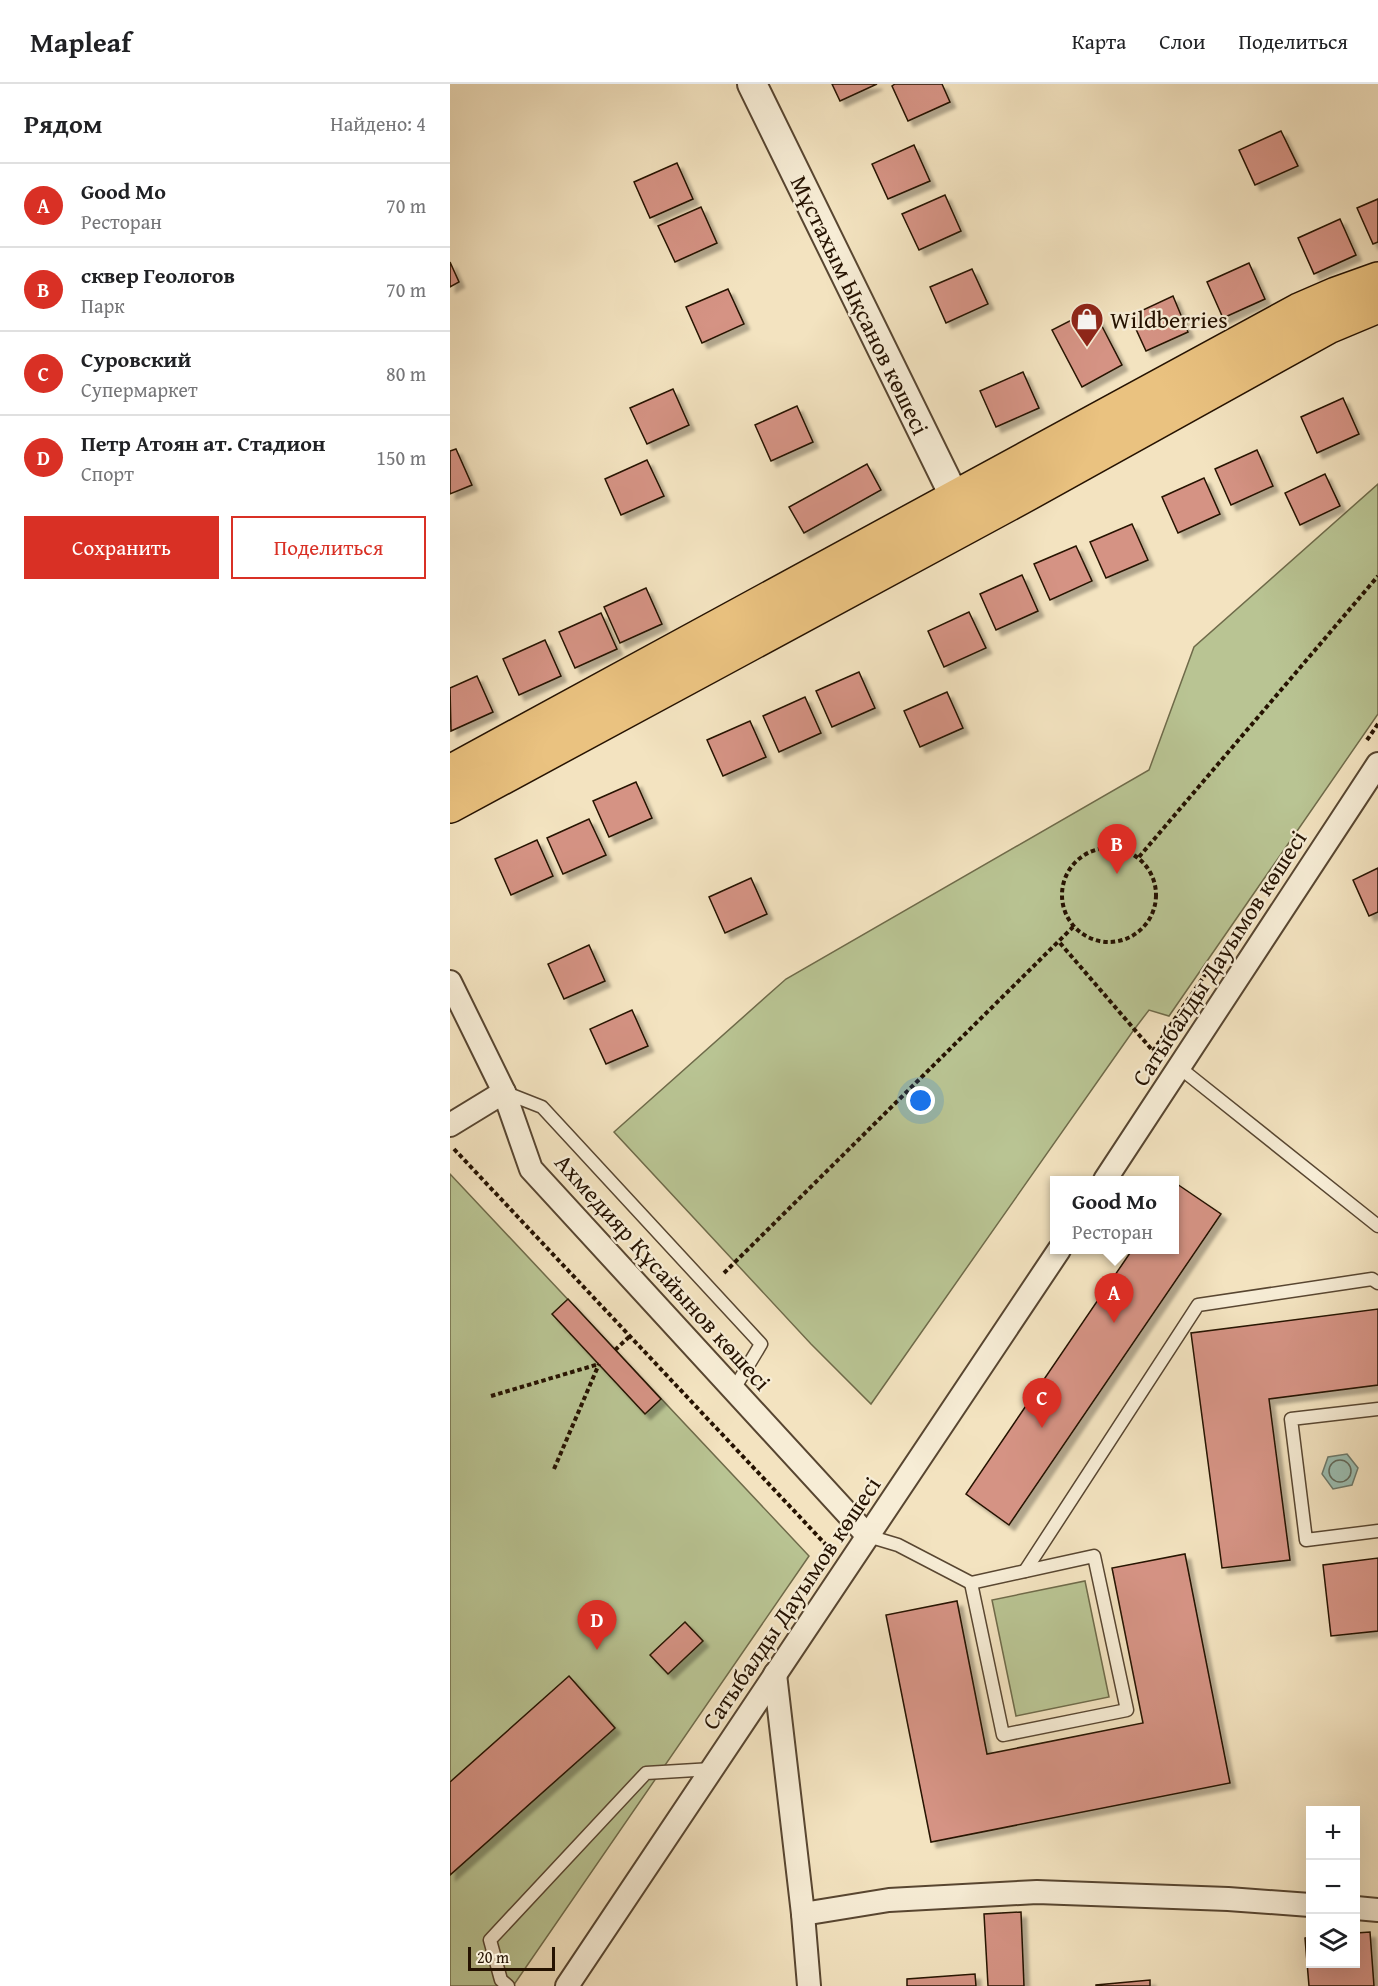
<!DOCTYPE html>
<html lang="ru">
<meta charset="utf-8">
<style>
body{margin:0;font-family:"Gentium Book Plus",serif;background:#f6f6f6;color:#202124}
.controls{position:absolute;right:18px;bottom:18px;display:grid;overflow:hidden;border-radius:0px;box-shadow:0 6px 24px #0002}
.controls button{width:54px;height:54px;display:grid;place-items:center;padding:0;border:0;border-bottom:2px solid #e0e0e0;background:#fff;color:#202124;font:30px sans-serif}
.scale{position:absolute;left:18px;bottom:15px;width:87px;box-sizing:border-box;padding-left:6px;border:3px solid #251201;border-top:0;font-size:16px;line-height:21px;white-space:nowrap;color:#251201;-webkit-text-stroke:4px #f7edd6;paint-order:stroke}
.you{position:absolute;left:471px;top:1017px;width:21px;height:21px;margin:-15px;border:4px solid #fff;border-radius:50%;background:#1a73e8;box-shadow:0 0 0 9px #1a73e833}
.badge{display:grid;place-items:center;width:39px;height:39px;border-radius:50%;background:#d93025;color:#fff;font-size:20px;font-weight:700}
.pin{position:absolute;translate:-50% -50px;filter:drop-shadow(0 2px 3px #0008)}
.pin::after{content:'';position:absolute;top:32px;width:21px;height:18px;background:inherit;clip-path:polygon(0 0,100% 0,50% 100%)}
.popup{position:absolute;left:600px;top:1092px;width:129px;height:78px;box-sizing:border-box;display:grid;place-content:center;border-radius:0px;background:#fff;filter:drop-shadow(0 2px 4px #0005);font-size:20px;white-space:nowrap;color:#757577}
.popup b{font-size:22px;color:#202124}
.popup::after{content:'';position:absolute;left:50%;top:100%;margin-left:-12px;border:12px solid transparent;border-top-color:#fff}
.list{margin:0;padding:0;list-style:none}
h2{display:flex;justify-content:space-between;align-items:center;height:78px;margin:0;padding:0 24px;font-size:26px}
h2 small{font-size:20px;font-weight:400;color:#757577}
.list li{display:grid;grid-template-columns:39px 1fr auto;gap:18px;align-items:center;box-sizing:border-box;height:84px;padding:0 24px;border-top:2px solid #e0e0e0}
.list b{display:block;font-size:22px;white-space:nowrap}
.list p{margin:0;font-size:20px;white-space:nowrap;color:#757577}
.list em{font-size:20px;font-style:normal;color:#757577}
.actions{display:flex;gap:12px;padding:18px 24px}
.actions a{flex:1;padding:14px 0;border:2px solid #d93025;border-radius:0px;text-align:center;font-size:21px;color:#d93025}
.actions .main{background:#d93025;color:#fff}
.icon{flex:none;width:33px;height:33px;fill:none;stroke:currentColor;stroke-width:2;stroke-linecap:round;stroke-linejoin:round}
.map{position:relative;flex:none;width:928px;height:1902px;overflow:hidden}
header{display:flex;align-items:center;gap:36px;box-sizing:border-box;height:84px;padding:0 30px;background:#fff;border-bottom:2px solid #e0e0e0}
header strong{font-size:28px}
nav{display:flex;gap:33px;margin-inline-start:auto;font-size:21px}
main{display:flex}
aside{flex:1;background:#fff}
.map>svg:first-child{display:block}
</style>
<header>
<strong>Mapleaf</strong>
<nav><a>Карта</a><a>Слои</a><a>Поделиться</a></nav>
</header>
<main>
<aside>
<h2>Рядом<small>Найдено: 4</small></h2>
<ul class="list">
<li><span class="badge">A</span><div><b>Good Mo</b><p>Ресторан</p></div><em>70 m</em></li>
<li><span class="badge">B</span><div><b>сквер Геологов</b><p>Парк</p></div><em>70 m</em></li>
<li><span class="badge">C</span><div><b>Суровский</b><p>Супермаркет</p></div><em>80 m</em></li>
<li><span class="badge">D</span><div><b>Петр Атоян ат. Стадион</b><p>Спорт</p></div><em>150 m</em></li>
</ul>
<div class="actions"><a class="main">Сохранить</a><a>Поделиться</a></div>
</aside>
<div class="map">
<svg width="928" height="1902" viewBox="0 0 928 1902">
<defs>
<filter id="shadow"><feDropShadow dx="5.5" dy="5.5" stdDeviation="1.5" flood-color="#0004"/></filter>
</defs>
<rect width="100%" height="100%" fill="#f3e3c0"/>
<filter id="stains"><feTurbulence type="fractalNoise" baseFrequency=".00333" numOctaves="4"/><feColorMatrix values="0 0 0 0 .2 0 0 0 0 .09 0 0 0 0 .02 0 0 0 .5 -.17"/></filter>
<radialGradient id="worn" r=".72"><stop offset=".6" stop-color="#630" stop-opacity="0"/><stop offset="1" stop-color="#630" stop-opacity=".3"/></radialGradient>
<g fill="#b9c493" stroke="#6f6b4a" stroke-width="1.5">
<polygon points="928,400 928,630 719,932 699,926 683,947 421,1320 361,1260 164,1048 336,895 699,686 744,563"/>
<polygon points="0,1090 359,1472 63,1902 0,1902"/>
<polygon points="635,1497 659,1613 566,1632 542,1516"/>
</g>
<polygon fill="#9bbeb2" stroke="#6c796b" stroke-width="1.5" points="897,1370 908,1384 902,1401 883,1405 872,1390 878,1373"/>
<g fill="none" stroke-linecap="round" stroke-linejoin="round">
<circle stroke="#60685a" stroke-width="1.5" cx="890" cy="1387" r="11"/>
</g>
<g fill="#d59384" stroke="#251201" stroke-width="1.5" filter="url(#shadow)">
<polygon points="382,0 427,0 390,17"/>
<polygon points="445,0 492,0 500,18 458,37 442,2"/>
<polygon points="831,47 848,82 805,101 789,66"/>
<polygon points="464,61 480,97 438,115 422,80"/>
<polygon points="227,79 243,115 200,134 184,98"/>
<polygon points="495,111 511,147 469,166 452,130"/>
<polygon points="928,115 928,158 923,160 907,124"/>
<polygon points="251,123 267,159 225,178 208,142"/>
<polygon points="890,135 906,171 864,190 848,154"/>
<polygon points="0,178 9,198 0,203"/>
<polygon points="799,179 815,215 773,234 757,198"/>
<polygon points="522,185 538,220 496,239 480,203"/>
<polygon points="278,205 294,240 252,259 236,223"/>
<polygon points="723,212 738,248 696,267 680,232"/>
<polygon points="643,225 672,281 632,303 602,246"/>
<polygon points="573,288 589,324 546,343 530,307"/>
<polygon points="223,305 239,341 197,360 180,324"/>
<polygon points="893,314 909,350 867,369 851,333"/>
<polygon points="347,322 363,358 321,377 305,341"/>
<polygon points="6,365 22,401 0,410 0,367"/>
<polygon points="807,366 823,402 781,421 765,385"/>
<polygon points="197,376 214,412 171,431 155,395"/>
<polygon points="417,380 431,406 354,449 339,423"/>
<polygon points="875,390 890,422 850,441 835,409"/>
<polygon points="754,394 770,430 728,449 712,413"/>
<polygon points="682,440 698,476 656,494 640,458"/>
<polygon points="626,462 642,497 600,516 584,480"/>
<polygon points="572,491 588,527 546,546 530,510"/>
<polygon points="196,504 212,540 170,559 154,523"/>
<polygon points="519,528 536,564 494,583 478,547"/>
<polygon points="151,529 167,565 125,584 109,548"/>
<polygon points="95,556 111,592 69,611 53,575"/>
<polygon points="409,588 425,624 382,643 366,607"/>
<polygon points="27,592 43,628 1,647 0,604"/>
<polygon points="497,608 513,644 470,663 454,627"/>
<polygon points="355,613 371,649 329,668 313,632"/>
<polygon points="300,637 316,673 273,692 257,656"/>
<polygon points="186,698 202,734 159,753 143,717"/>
<polygon points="139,735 156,771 113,790 97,754"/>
<polygon points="87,756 103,792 61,811 45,775"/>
<polygon points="928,784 928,828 919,832 903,796"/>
<polygon points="301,794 317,830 275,849 259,813"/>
<polygon points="139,861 155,897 114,915 98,880"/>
<polygon points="182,926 198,962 156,980 140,945"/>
<polygon points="727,1100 771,1130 559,1441 516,1410 682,1166 724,1166 724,1104"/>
<polygon points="118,1215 211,1315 195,1330 102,1230"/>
<polygon points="928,1225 928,1301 819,1315 840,1476 772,1484 741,1249"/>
<polygon points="735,1470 780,1699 481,1758 436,1531 507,1517 537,1670 693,1639 662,1484"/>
<polygon points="928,1474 928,1547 881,1552 873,1481"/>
<polygon points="235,1538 253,1557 218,1590 200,1571"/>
<polygon points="119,1592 165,1644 0,1791 0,1698"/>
<polygon points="571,1828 574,1902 538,1902 534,1830"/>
<polygon points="920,1848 924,1902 859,1902 855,1854 860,1853 860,1880 906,1880 906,1849"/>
<polygon points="525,1890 526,1902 457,1902 457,1895"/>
<polygon points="700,1896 700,1902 646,1902 646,1901"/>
</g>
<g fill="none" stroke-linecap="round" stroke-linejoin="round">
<g stroke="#584631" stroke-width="15">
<g id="service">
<polyline points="730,984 928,1142"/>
<polyline points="54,1008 92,1023 311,1260 284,1305"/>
<polyline points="928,1325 841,1335 856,1456 928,1447"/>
<polyline points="418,1452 448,1461 521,1499"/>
<polygon points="644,1472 677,1626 553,1651 521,1499"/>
<polyline points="575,1487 748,1221 922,1195 928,1199"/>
<polyline points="58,1902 51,1896 40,1856 196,1689 262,1685"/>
</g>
</g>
<g stroke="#584631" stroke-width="26">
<g id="minor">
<polyline points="0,898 54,1008 81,1085 418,1452"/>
<polyline points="0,1041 54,1008"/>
<polyline points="655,1096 928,680"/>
<polyline points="325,1590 353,1830 359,1902"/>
<polyline points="906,1824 928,1826"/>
<polyline points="353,1830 439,1816 587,1808 778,1815 860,1821"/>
<polyline points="117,1902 609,1166"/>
</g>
</g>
<g stroke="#584631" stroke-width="32">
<polyline id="tertiary" points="302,0 515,434"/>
</g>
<g stroke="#251201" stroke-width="36">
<g id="primary">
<polyline points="0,688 849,226 886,210 928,195"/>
<polyline points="0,722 572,413 878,243 928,222"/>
</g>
</g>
<g stroke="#251201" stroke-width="4" stroke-dasharray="4.5 3" stroke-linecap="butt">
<polyline points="917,656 928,640"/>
<circle cx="659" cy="811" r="47"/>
<polyline points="689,773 928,492"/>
<polyline points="610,859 703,967 761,882"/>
<polyline points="4,1065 379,1464"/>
<polyline points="274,1189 623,843"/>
<polyline points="165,1266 180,1252"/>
<polyline points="41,1312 149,1280"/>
<polyline points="104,1385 149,1280"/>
</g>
<use href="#service" stroke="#f7edd6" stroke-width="12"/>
<use href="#minor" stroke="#f7edd6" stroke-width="22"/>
<use href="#tertiary" stroke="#f7edd6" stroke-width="28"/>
<use href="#primary" stroke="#eac280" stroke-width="33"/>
</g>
<defs>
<g id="shop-pin" transform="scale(1.725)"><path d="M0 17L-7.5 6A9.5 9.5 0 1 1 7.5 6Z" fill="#8f2418" stroke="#f7edd6"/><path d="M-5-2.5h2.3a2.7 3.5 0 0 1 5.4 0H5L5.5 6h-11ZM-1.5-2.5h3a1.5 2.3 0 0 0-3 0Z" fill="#fff"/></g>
</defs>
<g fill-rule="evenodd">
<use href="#shop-pin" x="637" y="235"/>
</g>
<g text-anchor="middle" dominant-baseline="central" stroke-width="4.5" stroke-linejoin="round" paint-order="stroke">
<g font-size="24" fill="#251201" stroke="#f7edd6">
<text transform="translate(410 221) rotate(64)">Мұстахым Ықсанов көшесі</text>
<text transform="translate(769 874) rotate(-57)">Сатыбалды Дауымов көшесі</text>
<text transform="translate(213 1188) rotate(48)">Ахмедияр Құсайынов көшесі</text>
<text transform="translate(341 1519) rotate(-56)">Сатыбалды Дауымов көшесі</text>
</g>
<g font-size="24" fill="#251201" stroke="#f7edd6" text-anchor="start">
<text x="660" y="235">Wildberries</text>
</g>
</g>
<rect width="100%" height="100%" filter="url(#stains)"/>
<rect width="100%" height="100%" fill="url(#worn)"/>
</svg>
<div class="controls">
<button>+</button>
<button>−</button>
<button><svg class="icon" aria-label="layers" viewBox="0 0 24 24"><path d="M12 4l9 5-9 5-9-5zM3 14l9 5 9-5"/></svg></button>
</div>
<div class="scale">20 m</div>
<div class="you"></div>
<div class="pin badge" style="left:664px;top:1239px">A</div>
<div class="popup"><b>Good Mo</b>Ресторан</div>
<div class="pin badge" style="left:667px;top:790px">B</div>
<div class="pin badge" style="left:592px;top:1344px">C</div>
<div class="pin badge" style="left:147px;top:1566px">D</div>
</div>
</main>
